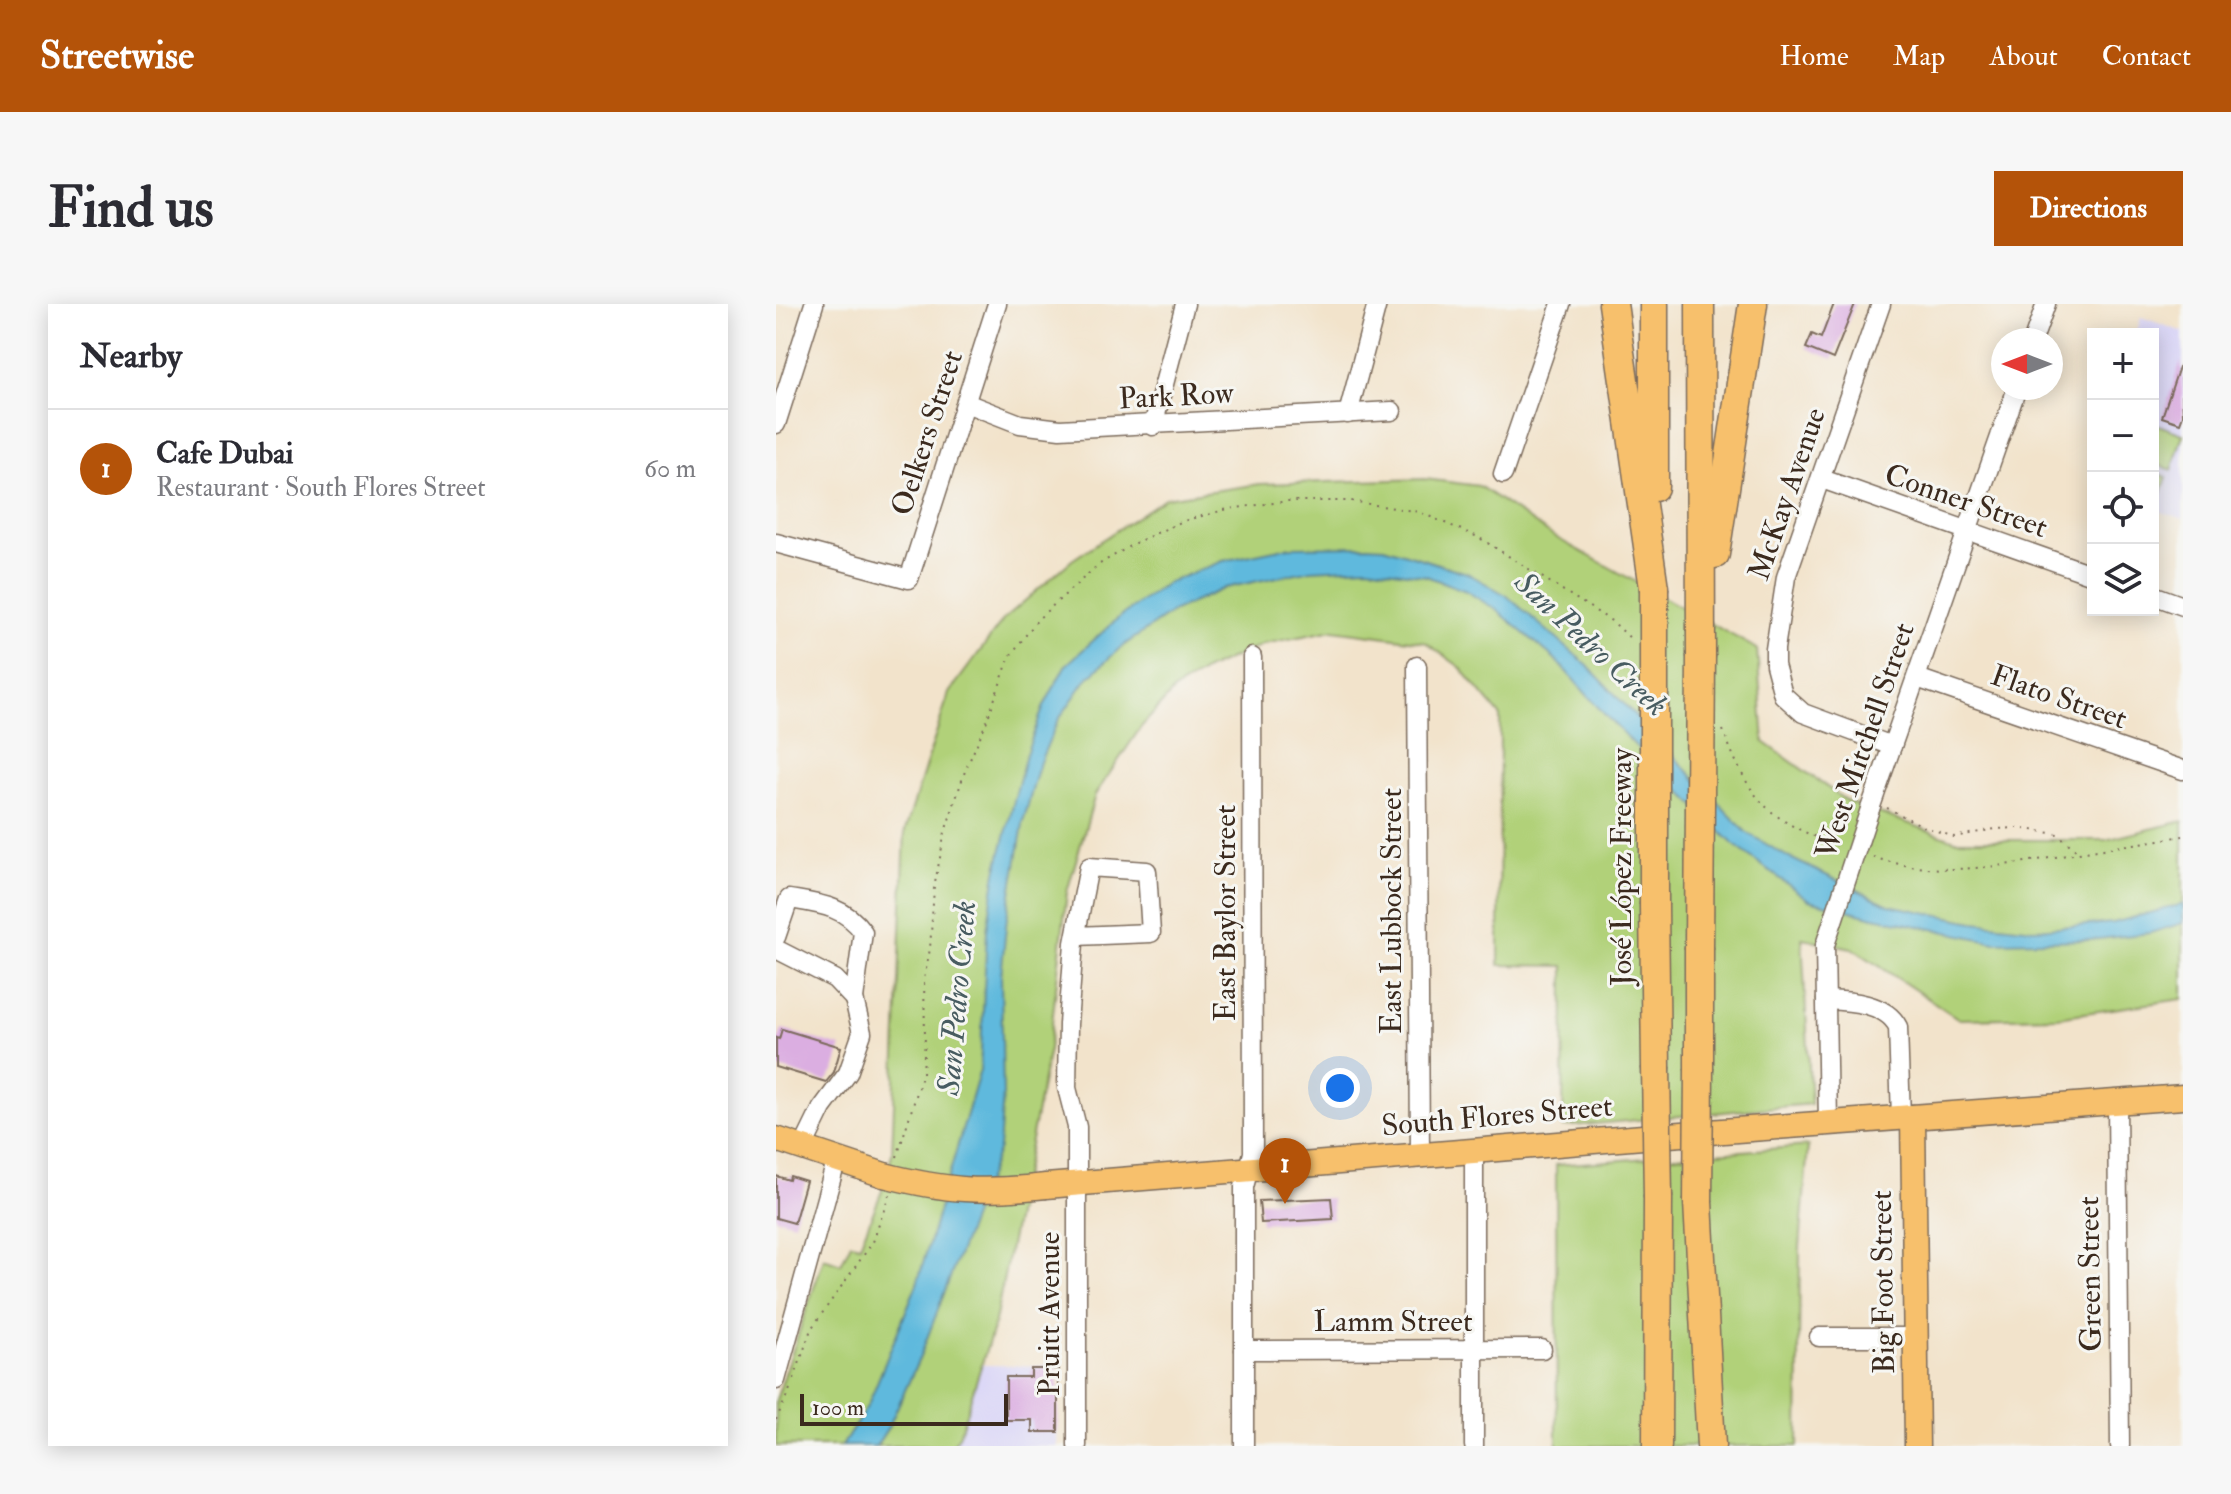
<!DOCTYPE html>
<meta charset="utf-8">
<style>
body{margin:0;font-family:"IM FELL Double Pica",serif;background:#f7f7f7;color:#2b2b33}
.controls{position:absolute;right:24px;top:24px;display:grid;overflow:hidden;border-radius:0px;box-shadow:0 4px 20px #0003}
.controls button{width:72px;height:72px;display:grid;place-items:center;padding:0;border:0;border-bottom:2px solid #e1e1e2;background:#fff;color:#2b2b33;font:40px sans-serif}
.compass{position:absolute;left:1215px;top:24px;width:72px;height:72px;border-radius:50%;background:#fff;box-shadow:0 4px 20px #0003;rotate:270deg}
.scale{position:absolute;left:24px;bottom:20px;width:208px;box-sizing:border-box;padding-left:8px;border:4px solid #3b2a1e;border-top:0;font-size:22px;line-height:28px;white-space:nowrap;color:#3b2a1e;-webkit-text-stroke:6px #f6f6f2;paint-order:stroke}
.you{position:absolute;left:564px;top:784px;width:28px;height:28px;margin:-20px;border:6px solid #fff;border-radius:50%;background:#1a73e8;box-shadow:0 0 0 12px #1a73e833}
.badge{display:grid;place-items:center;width:52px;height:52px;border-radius:50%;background:#b45309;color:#fff;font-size:26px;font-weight:700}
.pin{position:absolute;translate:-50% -66px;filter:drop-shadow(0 2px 4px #0008)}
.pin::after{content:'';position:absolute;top:42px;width:28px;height:24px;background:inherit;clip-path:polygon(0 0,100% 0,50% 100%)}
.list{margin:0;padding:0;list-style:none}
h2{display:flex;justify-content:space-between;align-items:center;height:104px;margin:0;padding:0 32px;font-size:34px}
h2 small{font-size:26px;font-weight:400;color:#7c7c81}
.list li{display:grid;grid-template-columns:52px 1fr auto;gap:24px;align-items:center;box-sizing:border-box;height:120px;padding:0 32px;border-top:2px solid #e1e1e2}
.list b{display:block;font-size:30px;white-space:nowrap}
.list p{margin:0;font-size:26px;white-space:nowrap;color:#7c7c81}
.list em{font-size:26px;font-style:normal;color:#7c7c81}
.icon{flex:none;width:44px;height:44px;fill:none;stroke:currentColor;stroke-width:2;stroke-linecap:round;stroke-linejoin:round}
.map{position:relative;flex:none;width:1407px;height:1142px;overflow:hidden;border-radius:0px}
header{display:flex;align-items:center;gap:48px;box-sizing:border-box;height:112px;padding:0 40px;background:#b45309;color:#fff}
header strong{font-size:38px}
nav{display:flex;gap:44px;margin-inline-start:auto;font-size:28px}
.intro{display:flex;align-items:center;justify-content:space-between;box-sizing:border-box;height:192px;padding:0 48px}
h1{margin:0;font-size:56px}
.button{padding:20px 36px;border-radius:0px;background:#b45309;color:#fff;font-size:28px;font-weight:700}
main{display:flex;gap:48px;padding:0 48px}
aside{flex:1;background:#fff;border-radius:0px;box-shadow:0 4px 20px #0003}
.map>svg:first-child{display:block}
</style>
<header>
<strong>Streetwise</strong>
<nav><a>Home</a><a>Map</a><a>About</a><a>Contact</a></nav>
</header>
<div class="intro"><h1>Find us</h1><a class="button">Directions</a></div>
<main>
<aside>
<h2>Nearby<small></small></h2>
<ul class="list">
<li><span class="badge">1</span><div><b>Cafe Dubai</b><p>Restaurant · South Flores Street</p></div><em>60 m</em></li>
</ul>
</aside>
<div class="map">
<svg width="1407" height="1142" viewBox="0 0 1407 1142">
<rect width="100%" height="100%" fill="#f6f6f2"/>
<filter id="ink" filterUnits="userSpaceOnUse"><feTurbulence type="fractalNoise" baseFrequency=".0125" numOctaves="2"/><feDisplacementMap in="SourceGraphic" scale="16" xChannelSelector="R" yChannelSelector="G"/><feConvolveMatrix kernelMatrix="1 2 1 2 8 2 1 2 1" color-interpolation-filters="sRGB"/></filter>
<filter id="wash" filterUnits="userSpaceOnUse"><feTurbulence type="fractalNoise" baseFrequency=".006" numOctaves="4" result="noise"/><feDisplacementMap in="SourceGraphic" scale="32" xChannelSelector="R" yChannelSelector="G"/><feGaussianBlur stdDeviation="1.8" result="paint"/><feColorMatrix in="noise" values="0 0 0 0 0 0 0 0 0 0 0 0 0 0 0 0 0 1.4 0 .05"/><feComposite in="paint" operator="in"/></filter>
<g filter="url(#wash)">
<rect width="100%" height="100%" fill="#f2e3cb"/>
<g fill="#dad6f7">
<polygon points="1365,13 1407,28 1407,215 1377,205 1377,30 1360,30"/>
<polygon points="206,1061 281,1062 281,1142 176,1142 184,1130"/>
</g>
<g fill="#b1d179" stroke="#767e4c" stroke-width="2">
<polygon points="1377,119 1407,130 1396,166 1377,159"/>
<polygon points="1377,168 1391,173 1383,197 1377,195"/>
<polygon points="649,175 703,182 777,232 981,345 988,438 1072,498 1179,536 1330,536 1407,517 1407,695 1281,713 1183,715 1076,644 1026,634 1035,800 787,823 788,662 723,661 724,411 684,363 649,338 557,326 488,340 432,365 399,385 365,423 319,491 291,588 273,745 219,1018 183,1132 176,1142 0,1142 0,1096 48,954 65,960 75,939 84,941 106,887 116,850 129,527 173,389 228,315 296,256 389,194 484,180"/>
<polygon points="1032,842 1024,943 1022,1142 781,1142 780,861"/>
</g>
<polygon fill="#5fb9dd" stroke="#4d727e" stroke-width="2" points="591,242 608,243 691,269 730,291 811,361 970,528 1012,553 1113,601 1198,618 1258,625 1337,619 1407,600 1407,619 1374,629 1314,636 1219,638 1098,613 1033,596 957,540 830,412 779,355 722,307 690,287 650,272 592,263 535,266 449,284 398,307 344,344 310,376 281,418 264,458 248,515 231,613 225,672 227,791 223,844 144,1053 113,1122 100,1142 66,1142 92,1101 141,980 204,766 211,626 220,568 250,450 268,402 289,362 341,315 391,279 447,257 513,243"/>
<g id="blocks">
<g fill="#dbaee1">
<polygon points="1058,0 1079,0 1057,55 1030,44 1036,30 1045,34"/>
<polygon points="1405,57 1407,111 1404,119 1386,113"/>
<polygon points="6,725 65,743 58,768 50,778 0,763 0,734 3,735"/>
<polygon points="0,872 13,876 14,872 30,877 18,919 0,914"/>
<polygon points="555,894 557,915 485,919 483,897"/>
<polygon points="255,1065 282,1065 282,1128 256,1128 256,1116 230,1116 230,1073 255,1073"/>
</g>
</g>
</g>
<g filter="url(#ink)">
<use href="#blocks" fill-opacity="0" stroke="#7b6b5b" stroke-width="2"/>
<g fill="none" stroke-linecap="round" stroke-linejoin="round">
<g stroke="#7b6b5b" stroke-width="21">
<g id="minor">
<polyline points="1105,0 1010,273 999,345 999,361 1007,391 1027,409 1116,442"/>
<polyline points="1257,36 1270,0"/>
<polyline points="190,99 244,120 284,125 616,107"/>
<polyline points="572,110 601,0"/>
<polyline points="0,120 38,0"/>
<polyline points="377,122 409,0"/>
<polyline points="727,170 785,0"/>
<polyline points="1046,175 1317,271"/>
<polyline points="0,239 133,275 221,0"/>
<polyline points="1377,291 1407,302"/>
<polyline points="641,362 644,851"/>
<polyline points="1141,374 1407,466"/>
<polyline points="1094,505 1241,84"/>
<polyline points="300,632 375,629 371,567 313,563 298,639 292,720 291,784 301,823 301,1142"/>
<path d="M0 633 13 595C43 600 69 602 87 628L78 695 86 729 72 769 46 804 27 843"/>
<polyline points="1049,641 1052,819"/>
<polyline points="0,645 59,675 78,695"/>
<path d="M1050 696C1075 697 1110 699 1122 723L1125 814"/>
<polyline points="1341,798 1344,1142"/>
<polyline points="1043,1033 1141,1033"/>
<polyline points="468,1046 766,1045"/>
<polyline points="0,1076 61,854"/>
<polyline points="468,1142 468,883 477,849 476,353"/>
<polyline points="698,1142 698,847"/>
</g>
</g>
<g stroke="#7b6b5b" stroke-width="27">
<g id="major">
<polyline points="1137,813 1141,1142"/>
<polyline points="0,835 108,871"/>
<polyline points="270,882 879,832 1407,793"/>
</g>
</g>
<g stroke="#7b6b5b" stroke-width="31">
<g id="highway">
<polyline points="837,0 878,284"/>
<polyline points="924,0 925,351"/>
<polyline points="878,183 878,0"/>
<polyline points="939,250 977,0"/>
<polyline points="878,601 880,763"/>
<polyline points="923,764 923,645"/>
<polyline points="922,898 935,1142"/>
<polyline points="881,1142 882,894"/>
</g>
</g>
<g stroke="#7b6b5b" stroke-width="2" stroke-dasharray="2 6" stroke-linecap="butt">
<path d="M947 426C974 497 992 517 1064 542"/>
<polyline points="1111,504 1149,523 1178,533 1219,525 1242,524 1282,530 1302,548"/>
<path d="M1097 553C1160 574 1221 563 1285 552 1326 545 1366 539 1407 532"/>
<polyline points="121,853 147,769 149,733 148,675 154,645 158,584 169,528 189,467 210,419 234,352 262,315 322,261 359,239 407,217 452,205 512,197 575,197 643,208 702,233 837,318 855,335"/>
<polyline points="18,1075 35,1025 97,938 113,891"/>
<polyline points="0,1116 14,1085"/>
</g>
<use href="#minor" stroke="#fff" stroke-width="18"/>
<use href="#major" stroke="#f7c06c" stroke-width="24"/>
<use href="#highway" stroke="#f7c06c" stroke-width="28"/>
<g stroke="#7b6b5b" stroke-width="21" stroke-linecap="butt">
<polyline id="minor-bridge" points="1049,641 1094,505"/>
</g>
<g stroke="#7b6b5b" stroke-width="27" stroke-linecap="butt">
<path id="major-bridge" d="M108 871C171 887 206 889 270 882"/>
</g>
<g stroke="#7b6b5b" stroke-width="31" stroke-linecap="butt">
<g id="highway-bridge">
<polyline points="878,284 878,601"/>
<polyline points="923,645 925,351"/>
<polyline points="880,763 882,894"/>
<polyline points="922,898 923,764"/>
</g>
</g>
<use href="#minor-bridge" stroke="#fff" stroke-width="18"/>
<use href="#major-bridge" stroke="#f7c06c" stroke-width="24"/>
<use href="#highway-bridge" stroke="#f7c06c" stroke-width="28"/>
</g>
</g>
<g text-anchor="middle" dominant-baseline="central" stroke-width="6" stroke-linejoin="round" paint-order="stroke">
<g font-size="30" fill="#3b2a1e" stroke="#f6f6f2">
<text transform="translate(400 92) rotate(-3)">Park Row</text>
<text transform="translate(151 129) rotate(-72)">Oelkers Street</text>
<text transform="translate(1011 190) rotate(-71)">McKay Avenue</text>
<text transform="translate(1190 197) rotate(19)">Conner Street</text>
<text transform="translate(1283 393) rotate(19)">Flato Street</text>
<text transform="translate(1089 437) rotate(-71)">West Mitchell Street</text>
<text transform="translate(845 563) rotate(-90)">José López Freeway</text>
<text transform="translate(615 607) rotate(-90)">East Lubbock Street</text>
<text transform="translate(449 609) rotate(-90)">East Baylor Street</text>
<text transform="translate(721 812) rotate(-5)">South Flores Street</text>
<text transform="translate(1314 970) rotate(-91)">Green Street</text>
<text transform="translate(1107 978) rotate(-91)">Big Foot Street</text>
<text transform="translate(273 1010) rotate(-90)">Pruitt Avenue</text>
<text x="617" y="1017">Lamm Street</text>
</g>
<g font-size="32" font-style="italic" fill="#485c61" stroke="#f6f6f2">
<text transform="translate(815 340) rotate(43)">San Pedro Creek</text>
<text transform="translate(181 694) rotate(-85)">San Pedro Creek</text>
</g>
</g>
</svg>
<div class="controls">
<button>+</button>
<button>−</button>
<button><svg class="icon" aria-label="locate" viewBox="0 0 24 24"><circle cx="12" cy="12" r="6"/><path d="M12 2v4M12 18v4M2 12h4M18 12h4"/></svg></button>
<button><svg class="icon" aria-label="layers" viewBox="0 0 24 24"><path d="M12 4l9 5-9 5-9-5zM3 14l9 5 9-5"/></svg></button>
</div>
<svg class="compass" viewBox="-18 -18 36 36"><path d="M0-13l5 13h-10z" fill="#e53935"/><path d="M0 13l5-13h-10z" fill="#7c7c81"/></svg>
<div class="scale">100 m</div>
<div class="you"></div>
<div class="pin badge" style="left:509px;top:900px">1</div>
</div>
</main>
